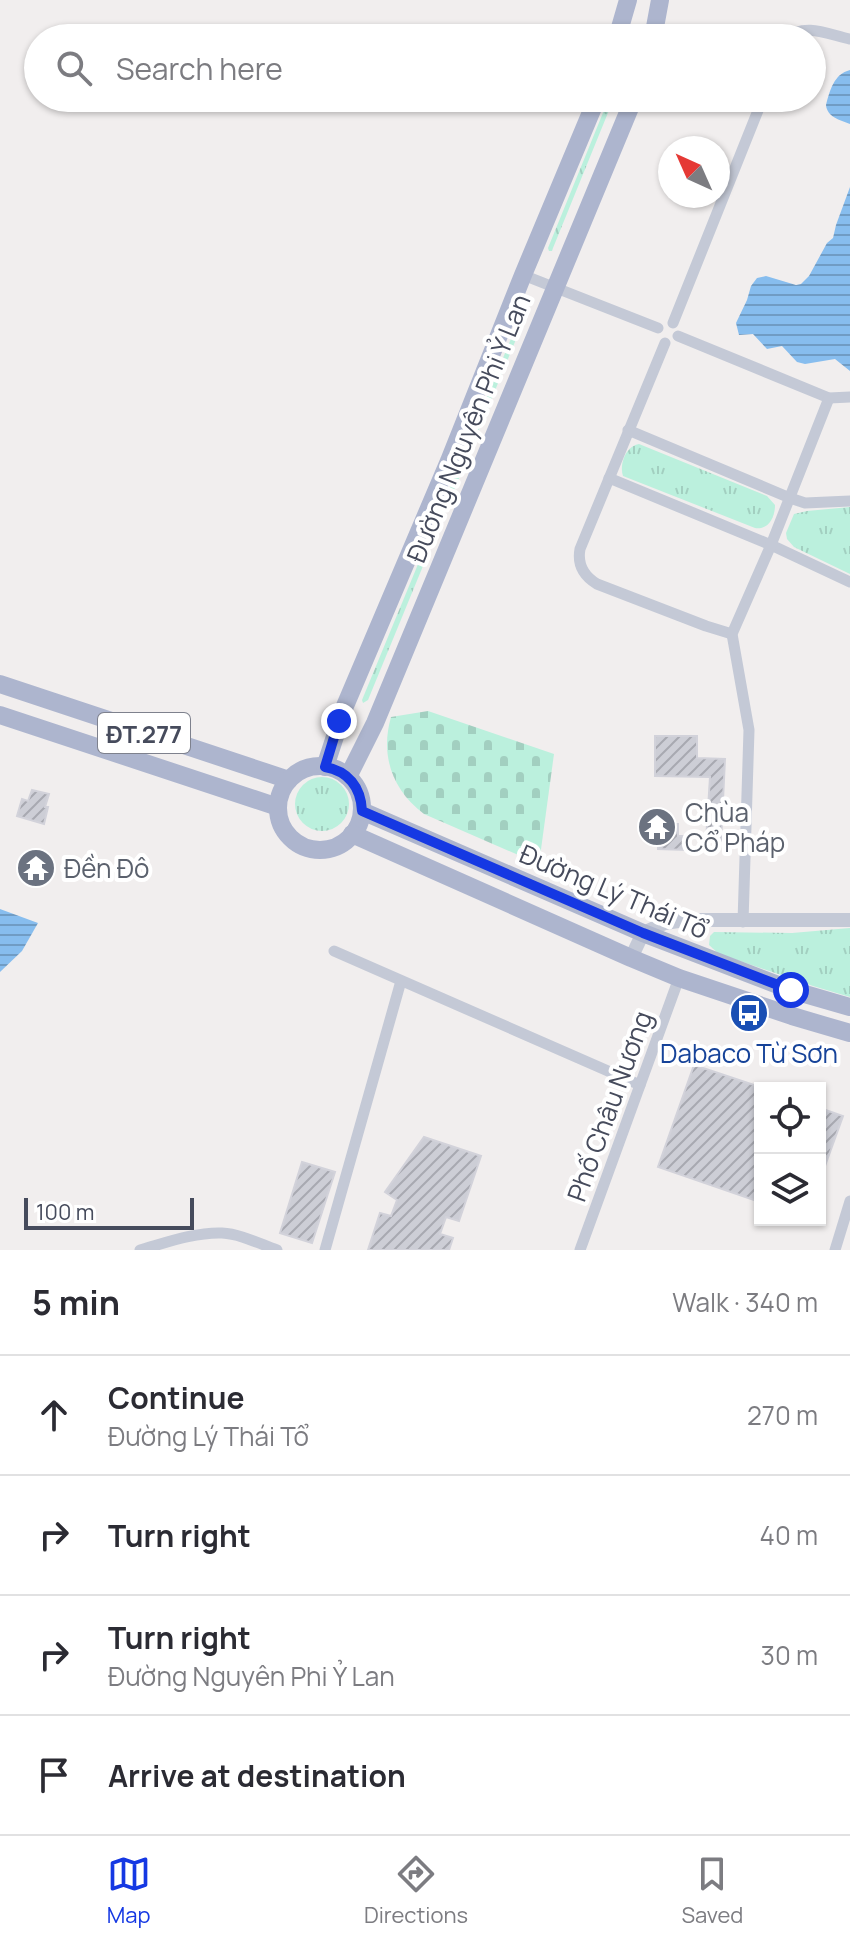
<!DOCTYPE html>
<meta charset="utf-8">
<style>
body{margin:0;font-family:Manrope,sans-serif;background:#f2f2f3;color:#2b2b33}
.controls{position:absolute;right:24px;bottom:24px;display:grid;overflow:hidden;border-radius:0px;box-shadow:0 2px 6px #0004}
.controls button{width:72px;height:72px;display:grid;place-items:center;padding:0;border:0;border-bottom:2px solid #e1e1e2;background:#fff;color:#2b2b33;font:40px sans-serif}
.compass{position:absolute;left:658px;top:136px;width:72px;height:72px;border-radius:50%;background:#fff;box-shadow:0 2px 6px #0004;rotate:315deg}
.scale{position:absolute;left:24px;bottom:20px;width:170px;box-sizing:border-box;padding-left:8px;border:4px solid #464b5c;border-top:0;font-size:22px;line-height:28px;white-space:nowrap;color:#464b5c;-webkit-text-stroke:6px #fff;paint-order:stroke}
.stop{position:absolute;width:24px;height:24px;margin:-18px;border:6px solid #1538e3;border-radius:50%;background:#fff}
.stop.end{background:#1538e3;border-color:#fff;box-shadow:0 2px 8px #0008}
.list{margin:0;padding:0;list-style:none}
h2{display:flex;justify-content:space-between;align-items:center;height:104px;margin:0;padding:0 32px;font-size:34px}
h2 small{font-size:26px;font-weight:400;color:#7c7c81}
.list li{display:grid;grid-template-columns:52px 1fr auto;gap:24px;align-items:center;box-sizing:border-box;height:120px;padding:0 32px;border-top:2px solid #e1e1e2}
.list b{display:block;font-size:30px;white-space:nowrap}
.list p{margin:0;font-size:26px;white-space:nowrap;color:#7c7c81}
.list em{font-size:26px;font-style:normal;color:#7c7c81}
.icon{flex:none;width:44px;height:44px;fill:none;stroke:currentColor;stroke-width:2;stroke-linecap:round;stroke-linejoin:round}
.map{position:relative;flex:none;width:850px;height:1250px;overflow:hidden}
.search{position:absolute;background:#fff;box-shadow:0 2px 6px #0004;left:24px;right:24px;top:24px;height:88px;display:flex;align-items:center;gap:20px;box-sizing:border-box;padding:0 28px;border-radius:44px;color:#7c7c81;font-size:30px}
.sheet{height:584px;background:#fff}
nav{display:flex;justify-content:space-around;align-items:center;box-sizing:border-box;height:112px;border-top:2px solid #e1e1e2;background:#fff;font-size:22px;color:#7c7c81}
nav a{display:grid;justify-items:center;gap:4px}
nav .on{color:#1538e3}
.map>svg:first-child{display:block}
</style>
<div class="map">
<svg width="850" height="1250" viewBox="0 0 850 1250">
<defs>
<pattern id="grass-tufts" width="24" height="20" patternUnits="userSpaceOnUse" patternTransform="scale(2)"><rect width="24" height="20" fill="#bbf0dd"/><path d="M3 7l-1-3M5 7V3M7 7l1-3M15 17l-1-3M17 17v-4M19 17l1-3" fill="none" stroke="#a2cfc0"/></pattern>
<pattern id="cemetery-stones" width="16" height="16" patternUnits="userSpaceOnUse" patternTransform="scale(2)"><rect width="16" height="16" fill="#bbf0dd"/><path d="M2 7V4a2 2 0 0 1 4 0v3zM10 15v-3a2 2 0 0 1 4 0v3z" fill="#a2cfc0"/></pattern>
<pattern id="water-rules" width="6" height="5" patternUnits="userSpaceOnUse" patternTransform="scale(2)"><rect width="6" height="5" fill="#87bdee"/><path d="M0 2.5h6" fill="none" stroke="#709cc4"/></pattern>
<pattern id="building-hatch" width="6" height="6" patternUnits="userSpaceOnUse" patternTransform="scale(2)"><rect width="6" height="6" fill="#cdced6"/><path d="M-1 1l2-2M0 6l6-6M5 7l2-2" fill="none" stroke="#a8a9b1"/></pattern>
</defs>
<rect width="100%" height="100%" fill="#f1eeee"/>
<g fill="url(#grass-tufts)">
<polygon points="609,98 614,98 553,248 552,251 549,251 548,248"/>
<polygon points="522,312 526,313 526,315 368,700 363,703 362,700"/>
<path d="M639 444 767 496 775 505C775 517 769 530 755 528L623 476C619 464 626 446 639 444Z"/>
<polygon points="850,507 850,574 794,547 787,539 786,533 794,514 807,511"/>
<circle cx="322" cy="804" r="27"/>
<polygon points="850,928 850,997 813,986 731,958 719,954 709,945 710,936 714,932 792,933"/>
</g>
<path fill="url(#cemetery-stones)" d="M428 711 554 754 539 864 424 814C392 790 380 755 391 717Z"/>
<g fill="url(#water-rules)">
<path d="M850 70V124C840 120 827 117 826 105 830 90 834 74 850 70Z"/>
<polygon points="850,187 850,371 835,359 805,364 797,362 782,346 767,349 753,334 739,335 736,323 747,300 751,286 757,278 766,276 796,285 801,284 809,276 827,243 833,238 836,225"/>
<polygon points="0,909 38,923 22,951 0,972"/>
</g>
<g fill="url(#building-hatch)" stroke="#d2d2da" stroke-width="2">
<polygon points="655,736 697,736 697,758 725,759 721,841 706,841 710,777 655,776"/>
<polygon points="32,790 49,794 45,807 48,807 44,824 17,816 22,799 28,801"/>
<polygon points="666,824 678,824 678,836 687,836 687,850 658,849 658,836 666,836"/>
<polygon points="694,1065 760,1087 760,1202 658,1167"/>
<polygon points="820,1108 843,1116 821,1177 820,1177"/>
<polygon points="424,1137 481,1156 459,1221 446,1217 440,1234 453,1238 449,1250 368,1250 380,1213 391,1216 397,1200 385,1192"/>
<polygon points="302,1162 335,1172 312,1243 280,1233"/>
</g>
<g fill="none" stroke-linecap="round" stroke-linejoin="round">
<g stroke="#c4c9d6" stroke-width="11">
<path d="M788 38C804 22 830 35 850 39"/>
<polyline points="523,275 658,328"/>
<polyline points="673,323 763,98"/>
<polyline points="678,336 829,398 850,397"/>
<path d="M665 343 580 549C577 565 584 576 597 584L706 626 732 634"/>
<polyline points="628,430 790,498 805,503 850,501"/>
<polyline points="609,478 771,545 850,582"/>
<polyline points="743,922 749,730 732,634 771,545 829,398"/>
<polyline points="334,951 640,1085"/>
<path d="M140 1250C165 1243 195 1232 222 1233 241 1234 260 1244 277 1250"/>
<polyline points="325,1250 401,981"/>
<polyline points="580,1250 679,978"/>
<polyline points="835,1250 850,1201"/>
</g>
<polyline stroke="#c4c9d6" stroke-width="14" points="631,958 643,933 665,923 685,920 850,920"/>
<g stroke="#adb5ce" stroke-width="18">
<polyline points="617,38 628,0"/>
<polyline points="653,38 660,0"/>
<polyline points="0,684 289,780"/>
<polyline points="0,715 278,807"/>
<circle cx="320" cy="808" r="42"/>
<polyline points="325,767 345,706 449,461 523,275 597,98"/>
<polyline points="348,777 375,723 634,98"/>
<polyline points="362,811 643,933 791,990 850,1007"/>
<polyline points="352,834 631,958 679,978 792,1016 850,1033"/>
</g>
</g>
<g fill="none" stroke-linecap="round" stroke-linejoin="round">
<path stroke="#1538e3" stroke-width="10" d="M339 721 325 767C348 771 361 787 362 811L643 933 791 990"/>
</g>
<defs>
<g id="temple-disc" transform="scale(2)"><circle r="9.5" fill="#6b7280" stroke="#fff"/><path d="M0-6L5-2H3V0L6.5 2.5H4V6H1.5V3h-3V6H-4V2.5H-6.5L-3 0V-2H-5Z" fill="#fff"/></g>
<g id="bus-disc" transform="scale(2)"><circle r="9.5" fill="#1a4fb4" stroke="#fff"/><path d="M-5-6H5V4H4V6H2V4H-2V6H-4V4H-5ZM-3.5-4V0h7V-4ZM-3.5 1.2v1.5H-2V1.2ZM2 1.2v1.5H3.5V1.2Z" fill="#fff"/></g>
</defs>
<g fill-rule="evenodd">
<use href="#temple-disc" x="657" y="827"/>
<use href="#temple-disc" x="36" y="868"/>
<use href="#bus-disc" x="749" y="1013"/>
</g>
<g text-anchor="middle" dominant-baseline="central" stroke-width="8" stroke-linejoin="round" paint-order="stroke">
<rect fill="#fff" stroke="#7e818d" stroke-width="2" x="98" y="713" width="92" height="40" rx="6"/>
<g font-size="24" font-weight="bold" fill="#464b5c">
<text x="144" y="733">ĐT.277</text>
</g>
<g font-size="26" fill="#464b5c" stroke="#fff">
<text transform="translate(468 428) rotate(-68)">Đường Nguyên Phi Ỷ Lan</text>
<text transform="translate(614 891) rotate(23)">Đường Lý Thái Tổ</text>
<text transform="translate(609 1106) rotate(-70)">Phố Châu Nương</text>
</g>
<g font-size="26" fill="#5b616d" stroke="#fff" text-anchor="start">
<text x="685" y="812">Chùa<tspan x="685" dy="30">Cổ Pháp</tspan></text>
<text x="64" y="868">Đền Đô</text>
</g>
<g font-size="26" fill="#164399" stroke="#fff">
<text x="749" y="1053">Dabaco Từ Sơn</text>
</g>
</g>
</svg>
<div class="controls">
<button><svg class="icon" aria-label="locate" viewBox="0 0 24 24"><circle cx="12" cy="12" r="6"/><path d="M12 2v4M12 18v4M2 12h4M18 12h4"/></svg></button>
<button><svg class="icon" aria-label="layers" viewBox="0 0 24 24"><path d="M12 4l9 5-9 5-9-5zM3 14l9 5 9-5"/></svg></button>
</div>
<svg class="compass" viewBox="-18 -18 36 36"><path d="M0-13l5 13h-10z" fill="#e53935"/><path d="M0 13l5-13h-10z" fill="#7c7c81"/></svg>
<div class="scale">100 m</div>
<div class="stop" style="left:791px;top:990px"></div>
<div class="stop end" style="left:339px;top:721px"></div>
<div class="search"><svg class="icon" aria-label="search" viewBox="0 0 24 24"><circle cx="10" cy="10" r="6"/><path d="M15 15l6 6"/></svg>Search here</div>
</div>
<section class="sheet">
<h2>5 min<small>Walk · 340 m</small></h2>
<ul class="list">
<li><svg class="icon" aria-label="ahead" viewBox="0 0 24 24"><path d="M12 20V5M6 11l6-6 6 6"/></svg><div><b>Continue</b><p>Đường Lý Thái Tổ</p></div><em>270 m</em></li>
<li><svg class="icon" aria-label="right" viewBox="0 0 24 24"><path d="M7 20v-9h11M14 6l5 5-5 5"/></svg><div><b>Turn right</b></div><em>40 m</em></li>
<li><svg class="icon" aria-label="right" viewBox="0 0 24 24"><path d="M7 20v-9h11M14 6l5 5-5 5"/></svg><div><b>Turn right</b><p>Đường Nguyên Phi Ỷ Lan</p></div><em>30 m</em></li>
<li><svg class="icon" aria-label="arrive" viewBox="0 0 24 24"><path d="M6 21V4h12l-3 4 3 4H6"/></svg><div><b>Arrive at destination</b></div></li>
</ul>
</section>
<nav>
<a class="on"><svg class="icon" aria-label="map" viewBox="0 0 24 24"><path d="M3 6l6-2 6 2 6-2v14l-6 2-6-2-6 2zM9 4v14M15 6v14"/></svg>Map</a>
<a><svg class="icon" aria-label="directions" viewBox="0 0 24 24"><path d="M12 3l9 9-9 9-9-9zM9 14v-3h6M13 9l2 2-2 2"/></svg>Directions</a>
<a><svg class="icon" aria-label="saved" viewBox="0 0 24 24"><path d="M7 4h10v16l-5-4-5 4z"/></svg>Saved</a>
</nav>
